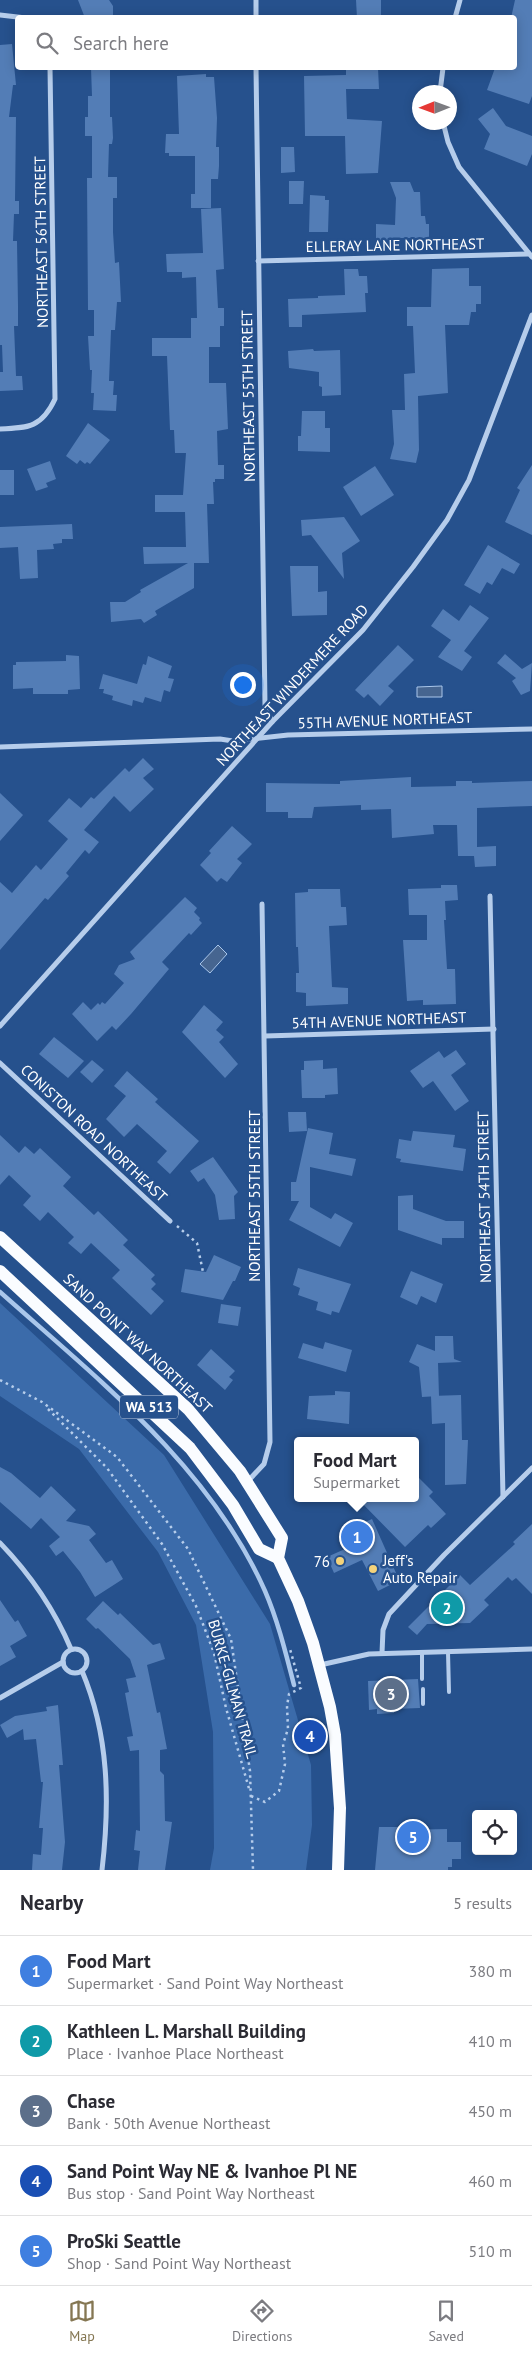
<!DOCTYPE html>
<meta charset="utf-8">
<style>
body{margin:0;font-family:"PT Sans",sans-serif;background:#f7f7f7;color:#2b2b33}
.controls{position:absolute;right:15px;bottom:15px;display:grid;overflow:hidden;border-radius:5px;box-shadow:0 2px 12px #0003}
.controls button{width:45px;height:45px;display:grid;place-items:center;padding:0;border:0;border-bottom:1px solid #e1e1e2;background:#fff;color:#2b2b33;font:25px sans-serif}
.compass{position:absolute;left:412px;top:85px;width:45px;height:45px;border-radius:50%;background:#fff;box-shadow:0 2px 12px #0003;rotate:269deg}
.you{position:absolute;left:242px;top:684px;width:18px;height:18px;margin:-12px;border:4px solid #fff;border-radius:50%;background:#1a73e8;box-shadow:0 0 0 8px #1a73e833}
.badge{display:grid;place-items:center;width:32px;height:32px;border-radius:50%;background:#857753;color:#fff;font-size:16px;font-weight:700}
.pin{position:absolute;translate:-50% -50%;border:2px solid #fff;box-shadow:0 1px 5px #0006}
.popup{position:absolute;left:294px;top:1437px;width:125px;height:65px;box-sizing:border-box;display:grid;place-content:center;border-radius:5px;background:#fff;filter:drop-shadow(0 1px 4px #0005);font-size:16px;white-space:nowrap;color:#7c7c81}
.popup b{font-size:19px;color:#2b2b33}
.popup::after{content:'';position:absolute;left:50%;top:100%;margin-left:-10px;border:10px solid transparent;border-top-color:#fff}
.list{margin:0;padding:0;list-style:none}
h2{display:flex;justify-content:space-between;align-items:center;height:65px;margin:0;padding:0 20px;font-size:21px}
h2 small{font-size:16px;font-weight:400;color:#7c7c81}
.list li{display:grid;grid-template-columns:32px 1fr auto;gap:15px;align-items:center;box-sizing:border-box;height:70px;padding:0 20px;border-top:1px solid #e1e1e2}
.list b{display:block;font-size:19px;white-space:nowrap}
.list p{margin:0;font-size:16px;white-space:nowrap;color:#7c7c81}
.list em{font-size:16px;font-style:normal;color:#7c7c81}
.icon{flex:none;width:28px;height:28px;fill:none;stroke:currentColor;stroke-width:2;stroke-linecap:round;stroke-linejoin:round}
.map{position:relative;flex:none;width:532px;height:1870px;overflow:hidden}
.search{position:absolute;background:#fff;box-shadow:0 2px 12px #0003;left:15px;right:15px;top:15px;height:55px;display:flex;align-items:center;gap:12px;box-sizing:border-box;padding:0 18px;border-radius:5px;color:#7c7c81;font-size:19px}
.sheet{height:415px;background:#fff}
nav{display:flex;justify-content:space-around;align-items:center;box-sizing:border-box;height:70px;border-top:1px solid #e1e1e2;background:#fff;font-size:14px;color:#7c7c81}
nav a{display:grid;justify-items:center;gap:2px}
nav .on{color:#857753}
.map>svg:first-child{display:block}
</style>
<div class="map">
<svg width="532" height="1870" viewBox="0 0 532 1870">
<rect width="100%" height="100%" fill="#26518d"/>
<polygon fill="#3b6baa" points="0,1303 164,1455 270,1624 311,1765 312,1825 306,1870 210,1870 214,1848 213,1732 196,1625 158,1552 79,1449 0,1396"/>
<g fill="#466590" stroke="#aac7eb">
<polygon points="442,686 442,697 417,697 417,687"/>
<polygon points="218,945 227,954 210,973 200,964"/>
</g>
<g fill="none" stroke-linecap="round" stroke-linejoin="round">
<path stroke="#aac7eb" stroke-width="4.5" d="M0 1292C99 1380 210 1467 265 1591 278 1621 286 1654 294 1685"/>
</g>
<g fill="#537db6">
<polygon points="78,0 109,0 113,6 113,18 85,18"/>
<polygon points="356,0 381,0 381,18 357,18"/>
<polygon points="515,0 532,0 532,96 529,104 487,90 495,68 514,68 514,18 511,18"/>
<polygon points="12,44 16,85 13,85 9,117 16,117 15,201 19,201 19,214 14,214 13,241 17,241 18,306 18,326 14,326 16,376 22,376 23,390 0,391 0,372 3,372 2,345 0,345 0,45"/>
<polygon points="91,68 110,68 110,117 112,117 113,138 112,144 109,144 108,177 117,177 117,198 113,198 113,232 115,263 119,262 121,302 117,302 115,330 111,330 109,381 114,381 113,395 117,395 116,411 93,410 94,393 91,393 92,370 90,370 88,336 94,336 94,310 88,310 87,178 92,178 92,136 85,136 85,117 88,117 88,96 92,96"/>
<polygon points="346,68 378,68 379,89 346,89 347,119 382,121 378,173 346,174 345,136 305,136 304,76 346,75"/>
<polygon points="206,74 206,77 214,77 217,118 216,147 219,147 219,166 218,179 211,179 211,208 191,208 191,194 195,194 195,156 169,156 169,153 165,153 166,134 179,134 177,76"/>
<polygon points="493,108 506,126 532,136 532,154 527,166 484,149 490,134 478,119"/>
<polygon points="281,147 294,147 295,172 281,173"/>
<polygon points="289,181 304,181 303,204 289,204"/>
<polygon points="390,182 410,182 414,192 420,192 421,216 425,216 426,224 429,224 429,238 397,238 397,243 376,243 376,224 395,225 396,198"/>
<polygon points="310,195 325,196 325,200 329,200 328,232 309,232"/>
<polygon points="221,208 224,269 216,270 218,308 224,308 224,326 220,326 220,347 209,347 209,383 226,383 228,429 217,431 218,465 224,465 224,479 215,479 215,482 213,482 214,504 207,504 209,563 194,563 194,588 155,611 157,615 144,623 141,619 111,622 110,602 125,602 141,592 140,590 188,563 144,564 143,547 186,547 185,512 155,512 155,495 183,495 186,453 175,453 174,430 170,430 167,356 152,356 152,338 191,338 191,318 197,318 196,277 182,278 182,272 167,272 166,254 203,253 201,209"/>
<polygon points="469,268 469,286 481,286 481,304 476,304 476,312 471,312 469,325 445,325 448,393 418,396 419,450 416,463 390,459 394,444 392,410 405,410 404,374 415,373 413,326 407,326 407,307 431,307 432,269"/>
<polygon points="344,269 358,269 359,276 367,276 368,293 365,293 366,312 302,315 302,327 289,327 288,299 318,298 318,296 345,295"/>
<polygon points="313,349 314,351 340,350 341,395 322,396 322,387 319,386 319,372 289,368 288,351"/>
<polygon points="302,411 325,411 325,428 330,428 330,452 298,451 298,436 301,436"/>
<polygon points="88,423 110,440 90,464 87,462 85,464 80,460 77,464 66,456"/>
<polygon points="50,461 56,479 46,483 48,487 36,491 27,469"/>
<polygon points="532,465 532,535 505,522 520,490 517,488"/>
<polygon points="375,466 394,495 361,516 343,487"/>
<rect x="0" y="470" width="14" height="25"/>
<polygon points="344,517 360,541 342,553 344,579 311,535 302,536 301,520"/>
<polygon points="72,524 73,539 62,539 62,543 53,544 54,549 37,550 38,578 20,579 18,547 0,548 0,527"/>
<polygon points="488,545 520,564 514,574 502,568 492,585 487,582 480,594 464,585"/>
<polygon points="290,566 318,566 318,592 327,591 327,615 292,616"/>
<polygon points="470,605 489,618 464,651 472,657 462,671 438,657 451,640 431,626 443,609 459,621"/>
<polygon points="398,645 414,660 388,686 394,691 380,706 368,694 364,698 355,690"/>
<polygon points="505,654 522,669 532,663 530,691 521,695 512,681 516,678 497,663"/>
<polygon points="66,655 79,656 80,689 68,690 68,694 33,694 33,688 13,689 13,665 16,665 16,662 66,661"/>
<polygon points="148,656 172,666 168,678 174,679 170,692 164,690 161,702 145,697 143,703 133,700 132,706 112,700 113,696 103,693 104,689 99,689 103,674 137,684 143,664 146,665"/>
<polygon points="143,758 154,769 143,778 154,789 130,812 114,796 84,830 99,842 89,854 85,850 66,873 69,876 48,900 45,898 0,950 0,882 12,893 36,865 41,870 68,839 48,821 69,798 81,808 91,797 94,799 125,768 129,772"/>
<polygon points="411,777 411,787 456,786 456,781 472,781 472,783 532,781 532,806 477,808 477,847 496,846 496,866 475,867 474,856 458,856 457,825 433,825 434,834 392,838 391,809 361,810 361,805 314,807 312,818 288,818 288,812 266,812 266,783 340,784 340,781"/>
<polygon points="0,793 23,815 0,841"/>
<polygon points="232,826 252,844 237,859 242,863 227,882 221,878 217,882 200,865 211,853 209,851"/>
<polygon points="441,885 457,885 458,900 445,901 446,920 444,920 447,969 455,969 456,1004 423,1005 423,1000 407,1001 403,940 427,940 427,915 409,915 408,889 441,888"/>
<polygon points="308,889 340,889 341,907 346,907 347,925 329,926 332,987 348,988 348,1004 306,1006 306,993 296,992 296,973 299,973 298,947 296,947 295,893 308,892"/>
<polygon points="185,897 197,908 194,912 200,918 199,920 202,923 191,935 189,933 162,962 169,969 131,1014 116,1030 112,1026 97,1041 72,1014 83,1002 91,1010 98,1003 100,1005 102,1002 105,1004 124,983 114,974 119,965 135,959 130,952"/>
<polygon points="204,1005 223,1022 216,1030 224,1037 219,1042 238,1064 225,1078 182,1032"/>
<polygon points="54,1037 84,1061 68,1078 39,1054"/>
<polygon points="456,1050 466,1064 451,1075 469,1101 455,1111 433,1081 423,1088 410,1071 439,1051 444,1058"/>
<polygon points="92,1060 104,1070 92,1083 80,1072"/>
<polygon points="323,1060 323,1069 337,1068 338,1094 325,1095 325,1098 302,1098 301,1070 304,1070 304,1061"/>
<polygon points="127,1071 158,1099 155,1102 199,1141 170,1174 157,1162 167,1151 137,1124 124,1137 106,1119 126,1096 114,1086"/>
<polygon points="288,1112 306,1112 307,1131 289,1132"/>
<polygon points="308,1128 333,1133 329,1154 356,1159 352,1176 310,1167 310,1207 331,1219 335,1213 353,1223 340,1247 289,1220 299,1201 291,1201 291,1182 296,1182"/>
<polygon points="413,1131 455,1135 453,1147 466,1149 463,1171 400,1162 401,1159 396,1158 399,1139 411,1141"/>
<polygon points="0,1135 19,1153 25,1146 34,1154 40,1148 71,1177 63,1186 94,1215 98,1211 128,1240 123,1245 155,1275 151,1279 156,1284 151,1289 164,1301 151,1315 112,1278 120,1270 91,1243 81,1254 68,1243 74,1237 48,1212 40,1221 23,1205 31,1196 9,1175 0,1185"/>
<polygon points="213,1157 238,1192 234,1196 235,1219 219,1220 215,1195 204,1178 198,1182 190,1171"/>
<polygon points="413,1195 413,1209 446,1221 464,1221 464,1238 442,1238 442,1245 398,1230 398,1196"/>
<polygon points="214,1255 241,1267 235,1281 233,1281 223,1300 181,1292 185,1269 206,1272"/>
<polygon points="298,1268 351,1284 339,1313 332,1311 331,1315 316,1310 318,1302 298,1295 300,1288 293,1285"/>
<polygon points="411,1271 443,1284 436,1303 421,1296 417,1305 400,1297"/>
<polygon points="221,1304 241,1307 238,1326 218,1323"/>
<polygon points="435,1336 453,1336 454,1359 462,1362 438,1363 439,1396 422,1397 419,1367 409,1362 417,1344 435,1351"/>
<polygon points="325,1342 352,1350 346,1372 298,1358 303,1343 323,1349"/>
<polygon points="211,1349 235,1371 229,1377 233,1380 225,1390 197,1365"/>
<polygon points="335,1391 350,1392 349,1424 307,1419 309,1396 335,1395"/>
<polygon points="461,1395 462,1440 468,1440 466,1484 445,1485 445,1423 432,1424 431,1396"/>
<polygon points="0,1467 11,1473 40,1498 51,1486 76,1510 66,1521 89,1526 96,1534 89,1540 106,1563 112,1560 123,1579 95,1597 80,1572 63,1551 56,1556 49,1546 60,1537 41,1518 31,1529 0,1502"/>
<polygon points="416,1475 433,1492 429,1496 446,1514 431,1528 428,1525 405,1547 357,1498 416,1498"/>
<polygon points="372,1519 396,1573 387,1579 390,1585 378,1591 362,1560 334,1573 327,1557 354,1545 348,1530"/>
<polygon points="532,1524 532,1594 516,1578 512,1581 508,1577 484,1600 489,1605 470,1623 427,1624 417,1635 408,1627 460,1575 470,1585 515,1544 513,1542"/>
<polygon points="0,1600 15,1622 18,1620 27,1636 10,1646 16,1657 0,1666"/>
<polygon points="103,1601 118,1615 120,1613 153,1645 160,1643 165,1659 147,1665 157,1713 160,1712 167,1749 160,1750 160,1771 164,1775 165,1821 172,1822 165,1870 138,1870 140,1851 134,1850 136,1830 140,1831 139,1750 130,1751 127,1737 133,1736 125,1693 129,1692 126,1679 136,1677 130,1659 98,1628 96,1629 86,1619"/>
<polygon points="418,1679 420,1708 394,1709 394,1713 377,1714 377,1709 369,1710 368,1681"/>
<polygon points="58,1705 63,1765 59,1765 65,1842 62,1870 32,1870 33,1854 41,1855 43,1828 39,1828 43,1782 41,1782 36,1739 24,1740 23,1729 7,1738 0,1725 15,1716 47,1711 46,1707"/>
<polygon points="379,1827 401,1827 401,1830 447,1829 447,1842 461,1842 461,1859 452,1859 452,1867 448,1867 448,1870 375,1870"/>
</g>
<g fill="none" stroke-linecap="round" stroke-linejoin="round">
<g stroke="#b6cdeb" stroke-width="2.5" stroke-dasharray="2.5 4" stroke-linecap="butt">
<polyline points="177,1226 197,1243 203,1272"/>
<polyline points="0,1380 42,1402 117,1457 188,1549 231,1639 250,1771 253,1870"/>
<polyline points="48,1409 107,1468 162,1544 196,1606 214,1653 226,1708 250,1792"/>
<polyline points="251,1796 265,1802 279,1791 285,1764 283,1744 288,1729 287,1706 289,1694 301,1688 290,1649 292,1648"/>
</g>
<g stroke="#b6cdeb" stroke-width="4">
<polyline points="448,1652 449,1692"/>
<polyline points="422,1653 422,1679"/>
<polyline points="423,1689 423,1704"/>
</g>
<g stroke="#b6cdeb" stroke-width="5">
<polyline points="256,0 256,18"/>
<polyline points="0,15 26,18"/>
<polyline points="455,18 460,0"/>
<polyline points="256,68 265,705 272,722"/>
<polyline points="440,92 443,68"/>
<polyline points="443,122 448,142 459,167 532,257"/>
<polyline points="258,261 528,254"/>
<path d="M0 429C29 428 42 427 55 399L50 68"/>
<polyline points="0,747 220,739 233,741 288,735 532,729"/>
<polyline points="490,896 503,1497"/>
<polyline points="0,1026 272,722 363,630 413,567 447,520 469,480 532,315"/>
<polyline points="265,1036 494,1029"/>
<polyline points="0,1063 170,1221"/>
<polyline points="248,1481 264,1464 270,1442 262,904"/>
<path d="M0 1543C30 1574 54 1609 71 1649"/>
<circle cx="75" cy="1661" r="12"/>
<polyline points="382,1653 383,1630 389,1614 444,1555 532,1468"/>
<polyline points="320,1665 369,1654 532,1649"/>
<path d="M82 1671C109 1735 110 1802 102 1870"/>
<polyline points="0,1698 63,1662"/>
</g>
<g stroke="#fafcff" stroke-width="12">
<polyline points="0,1237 188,1409 240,1471 282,1538 278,1558 298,1601 313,1643 330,1707 335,1735 340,1808 338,1870"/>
<polyline points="0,1271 190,1448 233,1505 259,1549 278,1558"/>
</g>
</g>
<g fill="#f4d37b" stroke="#26518d" stroke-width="2">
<circle cx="340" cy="1561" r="5"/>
<circle cx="373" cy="1569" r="5"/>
</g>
<g text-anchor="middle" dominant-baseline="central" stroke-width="5" stroke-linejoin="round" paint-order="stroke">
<rect fill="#26518d" stroke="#becbdd" stroke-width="1" x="120" y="1395.5" width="58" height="23" rx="4"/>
<g font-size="14" font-weight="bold" fill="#fff">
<text x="149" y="1407">WA 513</text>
</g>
<g font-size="15" fill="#fff" stroke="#26518d">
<text transform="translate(41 242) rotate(-91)">NORTHEAST 56TH STREET</text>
<text transform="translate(395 245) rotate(-1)">ELLERAY LANE NORTHEAST</text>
<text transform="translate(248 396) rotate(-91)">NORTHEAST 55TH STREET</text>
<text transform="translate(292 685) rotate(-47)">NORTHEAST WINDERMERE ROAD</text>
<text transform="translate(385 720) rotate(-2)">55TH AVENUE NORTHEAST</text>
<text transform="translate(379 1020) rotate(-2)">54TH AVENUE NORTHEAST</text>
<text transform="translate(94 1133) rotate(43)">CONISTON ROAD NORTHEAST</text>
<text transform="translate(254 1196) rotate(-90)">NORTHEAST 55TH STREET</text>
<text transform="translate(484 1197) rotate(-91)">NORTHEAST 54TH STREET</text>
<text transform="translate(138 1343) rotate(43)">SAND POINT WAY NORTHEAST</text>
<text transform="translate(233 1689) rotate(74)">BURKE-GILMAN TRAIL</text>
</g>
<g font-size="15" fill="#fff" stroke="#26518d" text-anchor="start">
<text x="383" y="1560">Jeff's<tspan x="383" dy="17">Auto Repair</tspan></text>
<text x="330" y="1561" text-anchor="end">76</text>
</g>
</g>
</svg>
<div class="controls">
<button><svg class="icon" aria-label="locate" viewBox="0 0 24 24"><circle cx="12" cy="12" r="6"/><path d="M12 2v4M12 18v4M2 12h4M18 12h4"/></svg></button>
</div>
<svg class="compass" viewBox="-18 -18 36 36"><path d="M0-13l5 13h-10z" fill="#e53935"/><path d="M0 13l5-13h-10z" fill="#7c7c81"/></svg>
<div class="you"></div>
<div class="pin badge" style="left:357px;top:1537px;background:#3f7fe0">1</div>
<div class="popup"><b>Food Mart</b>Supermarket</div>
<div class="pin badge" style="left:447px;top:1608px;background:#0f9aa8">2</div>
<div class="pin badge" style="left:391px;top:1694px;background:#5c6f8a">3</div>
<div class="pin badge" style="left:310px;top:1736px;background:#1a4fb4">4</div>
<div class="pin badge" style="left:413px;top:1837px;background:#3f7fe0">5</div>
<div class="search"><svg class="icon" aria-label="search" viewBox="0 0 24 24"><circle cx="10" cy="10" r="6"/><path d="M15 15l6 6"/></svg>Search here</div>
</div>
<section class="sheet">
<h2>Nearby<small>5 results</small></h2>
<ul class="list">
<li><span class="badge" style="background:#3f7fe0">1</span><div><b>Food Mart</b><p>Supermarket · Sand Point Way Northeast</p></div><em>380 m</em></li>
<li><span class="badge" style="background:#0f9aa8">2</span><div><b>Kathleen L. Marshall Building</b><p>Place · Ivanhoe Place Northeast</p></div><em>410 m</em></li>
<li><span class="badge" style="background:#5c6f8a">3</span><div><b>Chase</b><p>Bank · 50th Avenue Northeast</p></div><em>450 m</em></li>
<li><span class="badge" style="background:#1a4fb4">4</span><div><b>Sand Point Way NE &amp; Ivanhoe Pl NE</b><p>Bus stop · Sand Point Way Northeast</p></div><em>460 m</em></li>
<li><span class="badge" style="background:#3f7fe0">5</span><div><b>ProSki Seattle</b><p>Shop · Sand Point Way Northeast</p></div><em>510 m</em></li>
</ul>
</section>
<nav>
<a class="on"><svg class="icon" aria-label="map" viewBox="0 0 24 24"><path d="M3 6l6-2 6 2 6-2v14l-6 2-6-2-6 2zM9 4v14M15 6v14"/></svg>Map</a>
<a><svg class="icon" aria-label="directions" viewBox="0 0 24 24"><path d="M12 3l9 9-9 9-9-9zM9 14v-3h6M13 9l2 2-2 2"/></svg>Directions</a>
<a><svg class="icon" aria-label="saved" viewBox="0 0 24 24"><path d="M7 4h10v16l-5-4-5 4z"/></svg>Saved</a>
</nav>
